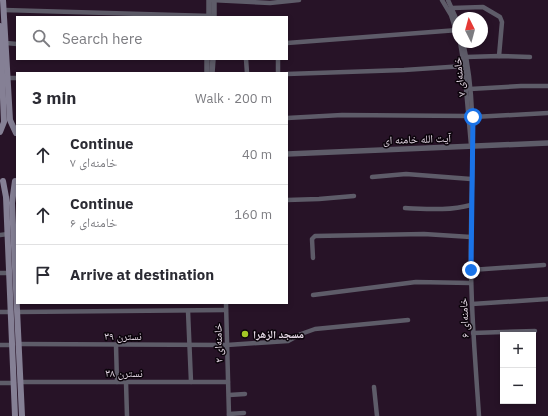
<!DOCTYPE html>
<meta charset="utf-8">
<style>
body{margin:0;font-family:"IBM Plex Sans","Noto Naskh Arabic",sans-serif;background:#f7f7f7;color:#2b2b33}
.controls{position:absolute;right:12px;bottom:12px;display:grid;overflow:hidden;border-radius:0px;box-shadow:0 2px 6px #0003}
.controls button{width:36px;height:36px;display:grid;place-items:center;padding:0;border:0;border-bottom:1px solid #e1e1e2;background:#fff;color:#2b2b33;font:20px sans-serif}
.compass{position:absolute;left:452px;top:12px;width:36px;height:36px;border-radius:50%;background:#fff;box-shadow:0 2px 6px #0003;rotate:354deg}
.stop{position:absolute;width:12px;height:12px;margin:-9px;border:3px solid #1a73e8;border-radius:50%;background:#fff}
.stop.end{background:#1a73e8;border-color:#fff;box-shadow:0 1px 4px #0008}
.list{margin:0;padding:0;list-style:none}
h2{display:flex;justify-content:space-between;align-items:center;height:52px;margin:0;padding:0 16px;font-size:17px}
h2 small{font-size:13px;font-weight:400;color:#7c7c81}
.list li{display:grid;grid-template-columns:26px 1fr auto;gap:12px;align-items:center;box-sizing:border-box;height:60px;padding:0 16px;border-top:1px solid #e1e1e2}
.list b{display:block;font-size:15px;white-space:nowrap}
.list p{margin:0;font-size:13px;white-space:nowrap;color:#7c7c81}
.list em{font-size:13px;font-style:normal;color:#7c7c81}
.icon{flex:none;width:22px;height:22px;fill:none;stroke:currentColor;stroke-width:2;stroke-linecap:round;stroke-linejoin:round}
.map{position:relative;flex:none;width:548px;height:416px;overflow:hidden}
.search{position:absolute;background:#fff;box-shadow:0 2px 6px #0003;left:16px;top:16px;width:272px;height:44px;display:flex;align-items:center;gap:10px;box-sizing:border-box;padding:0 14px;border-radius:0px;color:#7c7c81;font-size:15px}
.panel{position:absolute;background:#fff;box-shadow:0 2px 6px #0003;left:16px;top:72px;width:272px;height:232px;border-radius:0px}
.map>svg:first-child{display:block}
</style>
<div class="map">
<svg width="548" height="416" viewBox="0 0 548 416">
<rect width="100%" height="100%" fill="#271327"/>
<g fill="none" stroke-linecap="round" stroke-linejoin="round">
<g stroke="#5e5c69" stroke-width="4.5">
<polyline points="211,0 270,3 299,0"/>
<polyline points="442,0 451,15 458,37"/>
<polyline points="448,0 458,23"/>
<polyline points="4,10 211,16"/>
<polyline points="449,10 452,8 483,7 500,17 502,22 499,56"/>
<polyline points="460,42 464,66 471,145"/>
<path d="M463 42C478 106 471 172 471 238 470 297 475 357 479 416"/>
<polyline points="6,43 17,44"/>
<polyline points="287,43 458,30"/>
<polyline points="466,57 499,56 530,57"/>
<polyline points="246,59 247,73"/>
<polyline points="278,59 278,73"/>
<polyline points="287,74 404,70 464,66"/>
<polyline points="8,78 17,78"/>
<polyline points="470,89 521,86 548,86"/>
<polyline points="473,117 548,113"/>
<polyline points="287,118 342,115 468,116"/>
<polyline points="372,177 406,174 471,179"/>
<polyline points="287,200 319,199 354,196"/>
<path d="M405 208C428 209 449 211 471 205"/>
<polyline points="0,235 8,234"/>
<polyline points="313,258 312,239 315,236 424,234 471,237"/>
<polyline points="471,270 544,265"/>
<polyline points="0,273 9,273"/>
<polyline points="313,295 416,282 471,283"/>
<polyline points="226,303 229,416"/>
<polyline points="472,304 548,299"/>
<polyline points="188,311 191,382"/>
<polyline points="0,312 11,312"/>
<polyline points="17,312 226,310"/>
<polyline points="473,333 535,331"/>
<polyline points="18,344 227,345 288,341 301,334 315,329 408,320"/>
<polyline points="0,345 13,345"/>
<polyline points="116,345 117,382"/>
<polyline points="20,382 228,382"/>
<polyline points="126,382 127,416"/>
<polyline points="0,383 14,383"/>
<polyline points="374,387 377,416"/>
<polyline points="229,395 245,394"/>
<polyline points="229,414 244,413"/>
</g>
<g stroke="#5e5c69" stroke-width="5.5">
<polyline points="209,17 209,0"/>
<polyline points="214,17 214,0"/>
<polyline points="207,59 207,73"/>
<polyline points="212,73 213,59"/>
<polyline points="287,154 548,143"/>
</g>
<g stroke="#858095" stroke-width="6">
<polyline points="3,0 10,120 16,133"/>
<polyline points="0,26 4,122 0,132"/>
<polyline points="3,181 6,197 15,416"/>
<polyline points="15,181 12,203 22,416"/>
</g>
</g>
<g fill="none" stroke-linecap="round" stroke-linejoin="round">
<polyline stroke="#1a73e8" stroke-width="5" points="471,270 473,117"/>
</g>
<circle fill="#a4c825" stroke="#0b040b" stroke-width="1.5" cx="245" cy="334" r="4"/>
<g text-anchor="middle" dominant-baseline="central" stroke-width="3" stroke-linejoin="round" paint-order="stroke">
<g font-size="11" fill="#e5d8e5" stroke="#0b040b">
<text transform="translate(459 77) rotate(-97)">خامنه‌ای ۷</text>
<text transform="translate(417 139) rotate(-2)">آیت الله خامنه ای</text>
<text transform="translate(464 318) rotate(-93)">خامنه‌ای ۶</text>
<text x="123" y="336">نسترن ۳۹</text>
<text transform="translate(218 343) rotate(-92)">خامنه‌ای ۲</text>
<text x="124" y="373">نسترن ۳۸</text>
</g>
<g font-size="11" font-weight="bold" fill="#e5d8e5" stroke="#0b040b" text-anchor="start">
<text x="253" y="334">مسجد الزهرا</text>
</g>
</g>
</svg>
<div class="controls">
<button>+</button>
<button>−</button>
</div>
<svg class="compass" viewBox="-18 -18 36 36"><path d="M0-13l5 13h-10z" fill="#e53935"/><path d="M0 13l5-13h-10z" fill="#7c7c81"/></svg>
<div class="stop" style="left:473px;top:117px"></div>
<div class="stop end" style="left:471px;top:270px"></div>
<div class="search"><svg class="icon" aria-label="search" viewBox="0 0 24 24"><circle cx="10" cy="10" r="6"/><path d="M15 15l6 6"/></svg>Search here</div>
<section class="panel">
<h2>3 min<small>Walk · 200 m</small></h2>
<ul class="list">
<li><svg class="icon" aria-label="ahead" viewBox="0 0 24 24"><path d="M12 20V5M6 11l6-6 6 6"/></svg><div><b>Continue</b><p>خامنه‌ای ۷</p></div><em>40 m</em></li>
<li><svg class="icon" aria-label="ahead" viewBox="0 0 24 24"><path d="M12 20V5M6 11l6-6 6 6"/></svg><div><b>Continue</b><p>خامنه‌ای ۶</p></div><em>160 m</em></li>
<li><svg class="icon" aria-label="arrive" viewBox="0 0 24 24"><path d="M6 21V4h12l-3 4 3 4H6"/></svg><div><b>Arrive at destination</b></div></li>
</ul>
</section>
</div>
